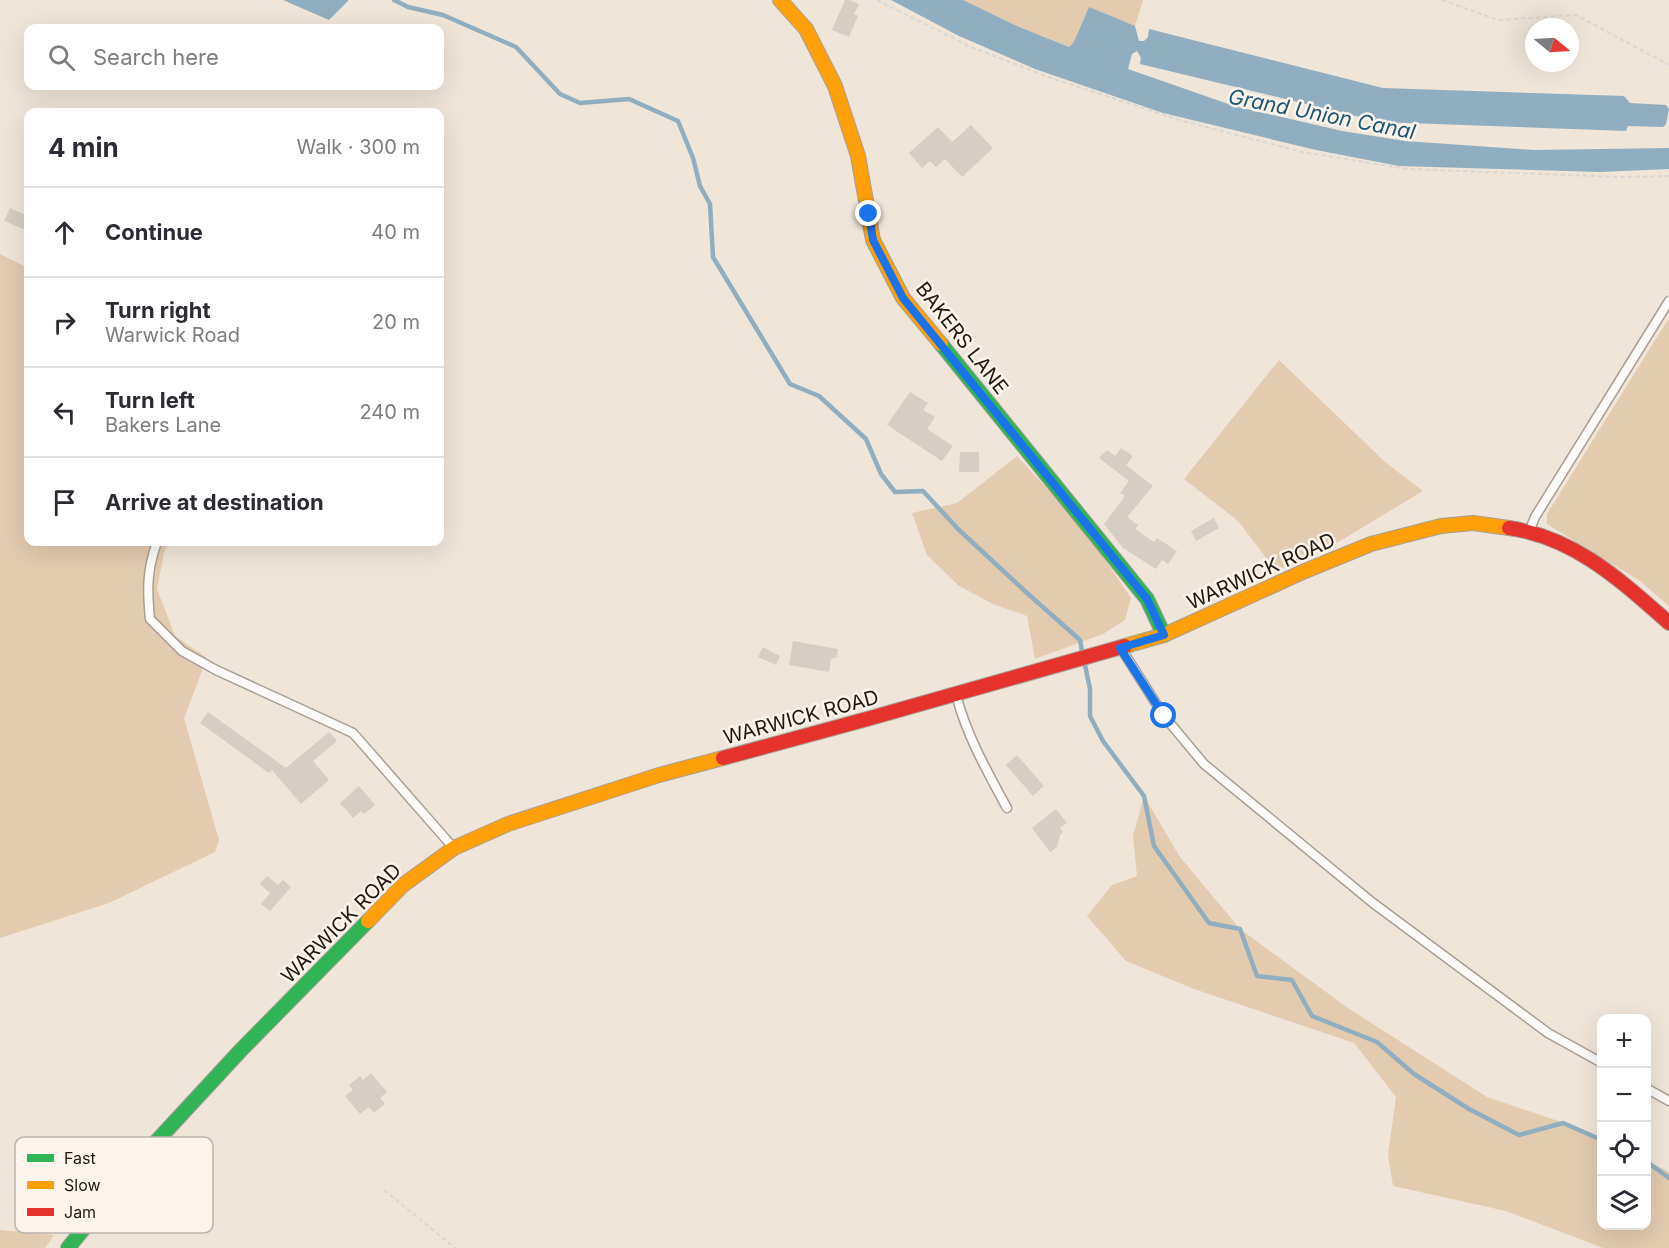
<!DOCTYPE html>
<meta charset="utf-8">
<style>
body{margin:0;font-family:Inter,sans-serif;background:#f7f7f7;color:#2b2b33}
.controls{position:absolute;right:18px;bottom:18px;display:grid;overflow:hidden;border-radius:12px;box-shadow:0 6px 24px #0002}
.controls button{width:54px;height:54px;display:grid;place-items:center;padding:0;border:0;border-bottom:2px solid #e1e1e2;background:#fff;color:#2b2b33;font:30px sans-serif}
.compass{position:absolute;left:1525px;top:18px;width:54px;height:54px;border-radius:50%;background:#fff;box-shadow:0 6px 24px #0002;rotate:108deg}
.stop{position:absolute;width:18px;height:18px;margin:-14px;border:4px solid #1a73e8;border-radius:50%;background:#fff}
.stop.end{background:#1a73e8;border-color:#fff;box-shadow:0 2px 6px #0008}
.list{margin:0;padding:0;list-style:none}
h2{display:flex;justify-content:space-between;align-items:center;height:78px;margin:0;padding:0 24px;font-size:26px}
h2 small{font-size:20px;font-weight:400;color:#7c7c81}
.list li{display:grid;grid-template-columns:39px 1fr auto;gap:18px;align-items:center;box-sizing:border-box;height:90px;padding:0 24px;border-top:2px solid #e1e1e2}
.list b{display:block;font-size:22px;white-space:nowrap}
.list p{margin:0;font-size:20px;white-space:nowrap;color:#7c7c81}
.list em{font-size:20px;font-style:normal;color:#7c7c81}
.icon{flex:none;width:33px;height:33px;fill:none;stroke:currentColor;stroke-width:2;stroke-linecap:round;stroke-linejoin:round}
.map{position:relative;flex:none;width:1669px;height:1248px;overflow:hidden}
.search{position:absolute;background:#fff;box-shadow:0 6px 24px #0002;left:24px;top:24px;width:420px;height:66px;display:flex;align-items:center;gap:15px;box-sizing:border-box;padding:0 21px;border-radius:12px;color:#7c7c81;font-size:22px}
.panel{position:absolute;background:#fff;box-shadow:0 6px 24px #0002;left:24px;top:108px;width:420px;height:438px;border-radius:12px}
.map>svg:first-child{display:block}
</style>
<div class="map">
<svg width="1669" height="1248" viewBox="0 0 1669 1248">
<rect width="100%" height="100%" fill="#f0e5d9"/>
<g fill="#e3cbb0">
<polygon points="963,0 1143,0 1122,68 1017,26"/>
<polygon points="0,254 28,268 28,542 169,542 164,553 157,589 175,636 207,658 184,718 219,840 215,852 109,903 0,938"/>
<polygon points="1669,318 1669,606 1640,581 1547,524 1547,514"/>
<polygon points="1279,360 1385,462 1423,491 1340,541 1276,571 1238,521 1184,479"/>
<polygon points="1017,456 1082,526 1131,598 1125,620 1103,634 1035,659 1027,616 993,604 959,586 927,555 912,513 957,503"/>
<polygon points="1144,796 1180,857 1240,929 1348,1008 1487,1097 1573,1126 1601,1140 1602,1226 1646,1226 1647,1161 1669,1172 1669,1248 1603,1248 1506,1211 1393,1186 1388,1155 1396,1097 1354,1043 1194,989 1126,961 1087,916 1112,885 1137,876 1133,836"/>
<polygon points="0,1230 54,1235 45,1248 0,1248"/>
</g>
<g fill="#90aebf">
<polygon points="283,0 348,0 348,1 329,20"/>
<polygon points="891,0 963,0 1017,26 1069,47 1074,42 1089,7 1135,26 1139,41 1144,41 1148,37 1149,29 1383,88 1624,96 1630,103 1666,105 1669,109 1666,124 1663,127 1628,126 1626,131 1381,122 1140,64 1141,58 1137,51 1132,54 1128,69 1234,106 1342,131 1405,141 1534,150 1669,148 1669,169 1600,172 1399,166 1316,150 1163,113 1035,69 959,36"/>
</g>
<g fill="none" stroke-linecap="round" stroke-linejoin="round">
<g stroke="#90aebf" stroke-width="4.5">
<polyline points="394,0 408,7 443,15 516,47 560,94 580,103 629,99 678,121 693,158 700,186 710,204 713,257 790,384 819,396 866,439 881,474 895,492 923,491 958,529 1027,593 1080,640 1082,651"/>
<polyline points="1085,665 1090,689 1090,716 1103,741 1144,796 1154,846 1209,923 1240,929 1257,976 1292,980 1312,1016 1377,1042 1414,1074 1469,1109 1519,1135 1563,1123 1602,1140"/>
<polyline points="1646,1161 1669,1178"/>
</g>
</g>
<g fill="#d6cdc4">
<polygon points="845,0 850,0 859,4 854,14 858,16 849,37 832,30"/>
<polygon points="971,125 993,148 962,177 945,159 936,167 930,161 922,168 909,153 938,127 952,142"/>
<polygon points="10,208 28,216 28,231 4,221"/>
<polygon points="910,392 928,403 923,410 935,417 927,429 953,446 942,461 887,425"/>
<polygon points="1121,448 1133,456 1126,465 1153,486 1127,517 1138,525 1135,529 1154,542 1157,538 1177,551 1168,564 1162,560 1156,569 1123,548 1104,524 1125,496 1120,493 1129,481 1099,458 1107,450 1115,456"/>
<polygon points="960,452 979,452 979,472 959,472"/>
<polygon points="1214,518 1219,528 1196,541 1191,531"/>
<polygon points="793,641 838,649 837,657 831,659 829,672 789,665"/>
<polygon points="763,647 780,656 776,665 758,657"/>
<polygon points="208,712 286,768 329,732 337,741 313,761 329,780 301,804 272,770 269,773 200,723"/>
<polygon points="1017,755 1044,786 1033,796 1006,765"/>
<polygon points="359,786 375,805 364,814 361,811 353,818 340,803"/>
<polygon points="1056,809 1067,823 1060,828 1063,832 1060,835 1057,847 1050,852 1032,828"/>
<polygon points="267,876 278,885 283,880 291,887 270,911 261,904 270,893 260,884"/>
<polygon points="371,1073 387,1092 380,1098 385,1104 374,1113 369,1107 360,1114 345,1096 353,1090 349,1085 360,1076 363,1080"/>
</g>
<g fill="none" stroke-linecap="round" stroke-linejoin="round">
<g stroke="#a79f95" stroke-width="11">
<g id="lane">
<polyline points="1531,527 1535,517 1669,301"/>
<path d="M157 542C147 570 147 589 150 619L182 651 216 670 353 733 451 845"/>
<polyline points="1122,650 1164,716 1204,764 1373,903 1548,1033 1602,1063"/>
<path d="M957 698C967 736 988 773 1007 808"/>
<polyline points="1646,1088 1669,1101"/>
</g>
</g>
<g stroke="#a79f95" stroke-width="16">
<g id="fast">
<polyline points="941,344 1147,599 1164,635"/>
<polyline points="68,1248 142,1157 241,1050 368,921"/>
</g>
</g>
<g stroke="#a79f95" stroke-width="16">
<g id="slow">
<polyline points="780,0 806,29 835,86 858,156 873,240 903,298 941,344"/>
<polyline points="1125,646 1164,635 1305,571 1371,544 1441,526 1473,523 1509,528"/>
<polyline points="368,921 403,885 454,848 508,824 659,775 723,758"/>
</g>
</g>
<g stroke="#a79f95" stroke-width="16">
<g id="jam">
<path d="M1509 528C1576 538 1620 580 1669 623"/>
<polyline points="723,758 867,719 1125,646"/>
</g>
</g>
<g stroke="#dad7d2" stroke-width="2" stroke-dasharray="4.5 3" stroke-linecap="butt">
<polyline points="877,0 971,47 1051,78 1183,121 1302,152 1408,169 1621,177 1669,176"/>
<polyline points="1442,0 1498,20 1576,15 1669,65"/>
<polyline points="384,1190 455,1248"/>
</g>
<use href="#lane" stroke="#fdfbf9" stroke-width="8"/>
<use href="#fast" stroke="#30b455" stroke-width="14"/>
<use href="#slow" stroke="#ff9f0a" stroke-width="14"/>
<use href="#jam" stroke="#e5322d" stroke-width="14"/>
</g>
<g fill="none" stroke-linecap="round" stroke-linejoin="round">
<polyline stroke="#1a73e8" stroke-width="8" points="869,214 873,240 903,298 1147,599 1164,635 1120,648 1164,716"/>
</g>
<g text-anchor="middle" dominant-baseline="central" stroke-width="5" stroke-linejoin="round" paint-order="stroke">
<g font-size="20" fill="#1f1810" stroke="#fdf5ec">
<text transform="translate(962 338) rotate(52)">BAKERS LANE</text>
<text transform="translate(1261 571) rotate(-24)">WARWICK ROAD</text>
<text transform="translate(801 717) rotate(-15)">WARWICK ROAD</text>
<text transform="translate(341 923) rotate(-45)">WARWICK ROAD</text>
</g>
<g font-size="21" font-style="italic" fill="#1a5675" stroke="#fdf5ec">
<text transform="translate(1322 114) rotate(11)">Grand Union Canal</text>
</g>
</g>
<rect x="15" y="1137" width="198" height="96" rx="9" fill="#fdf5ec" stroke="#bab3aa" stroke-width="1.5"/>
<rect x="27" y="1154" width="27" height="8" fill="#30b455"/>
<rect x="27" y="1181" width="27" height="8" fill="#ff9f0a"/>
<rect x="27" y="1208" width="27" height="8" fill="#e5322d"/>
<g font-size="16" fill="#1f1810">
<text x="64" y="1164">Fast</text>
<text x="64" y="1191">Slow</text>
<text x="64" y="1218">Jam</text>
</g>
</svg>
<div class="controls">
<button>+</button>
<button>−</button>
<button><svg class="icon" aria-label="locate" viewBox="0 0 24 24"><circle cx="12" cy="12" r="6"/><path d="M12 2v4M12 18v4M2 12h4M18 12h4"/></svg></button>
<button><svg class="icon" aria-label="layers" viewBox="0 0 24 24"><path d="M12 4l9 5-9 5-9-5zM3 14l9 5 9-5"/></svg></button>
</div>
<svg class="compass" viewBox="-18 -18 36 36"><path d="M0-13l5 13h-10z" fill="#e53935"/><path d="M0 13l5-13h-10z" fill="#7c7c81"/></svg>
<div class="stop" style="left:1164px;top:716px"></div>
<div class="stop end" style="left:869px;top:214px"></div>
<div class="search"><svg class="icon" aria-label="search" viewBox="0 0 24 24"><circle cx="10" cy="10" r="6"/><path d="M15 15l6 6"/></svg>Search here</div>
<section class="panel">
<h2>4 min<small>Walk · 300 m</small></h2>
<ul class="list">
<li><svg class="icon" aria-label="ahead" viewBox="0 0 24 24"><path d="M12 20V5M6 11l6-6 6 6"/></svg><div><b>Continue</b></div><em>40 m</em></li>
<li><svg class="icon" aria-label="right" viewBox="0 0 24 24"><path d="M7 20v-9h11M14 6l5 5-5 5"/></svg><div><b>Turn right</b><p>Warwick Road</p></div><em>20 m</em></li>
<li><svg class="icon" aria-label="left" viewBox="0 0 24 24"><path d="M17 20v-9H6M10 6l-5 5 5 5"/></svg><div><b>Turn left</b><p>Bakers Lane</p></div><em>240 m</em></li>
<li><svg class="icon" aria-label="arrive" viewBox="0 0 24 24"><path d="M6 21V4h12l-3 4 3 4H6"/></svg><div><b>Arrive at destination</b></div></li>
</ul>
</section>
</div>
